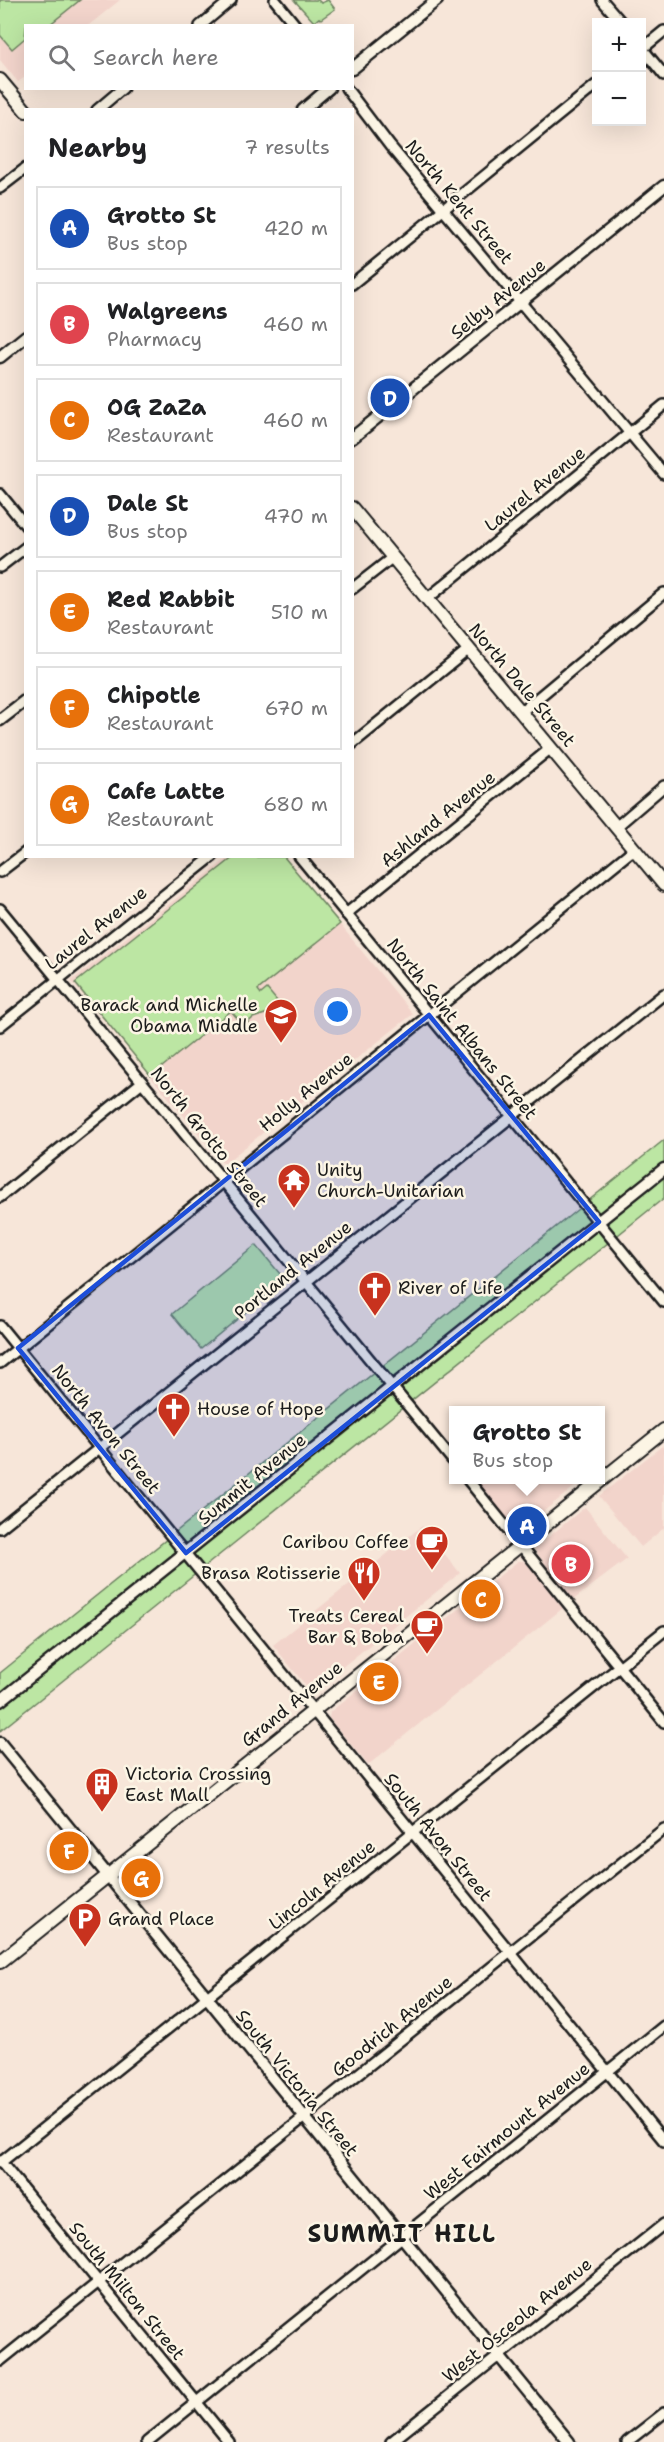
<!DOCTYPE html>
<meta charset="utf-8">
<style>
body{margin:0;font-family:"Shantell Sans",sans-serif;background:#f2f2f2;color:#202124}
.controls{position:absolute;right:18px;top:18px;display:grid;overflow:hidden;border-radius:0px;box-shadow:0 6px 24px #0002}
.controls button{width:54px;height:54px;display:grid;place-items:center;padding:0;border:0;border-bottom:2px solid #e0e0e0;background:#fff;color:#202124;font:30px sans-serif}
.you{position:absolute;left:338px;top:1012px;width:21px;height:21px;margin:-15px;border:4px solid #fff;border-radius:50%;background:#1a73e8;box-shadow:0 0 0 9px #1a73e833}
.badge{display:grid;place-items:center;width:39px;height:39px;border-radius:50%;background:#db2777;color:#fff;font-size:20px;font-weight:700}
.pin{position:absolute;translate:-50% -50%;border:3px solid #fff;box-shadow:0 2px 6px #0006}
.popup{position:absolute;left:449px;top:1406px;width:156px;height:78px;box-sizing:border-box;display:grid;place-content:center;border-radius:0px;background:#fff;filter:drop-shadow(0 2px 4px #0005);font-size:20px;white-space:nowrap;color:#757577}
.popup b{font-size:22px;color:#202124}
.popup::after{content:'';position:absolute;left:50%;top:100%;margin-left:-12px;border:12px solid transparent;border-top-color:#fff}
.list{margin:0;padding:0;list-style:none}
h2{display:flex;justify-content:space-between;align-items:center;height:78px;margin:0;padding:0 24px;font-size:26px}
h2 small{font-size:20px;font-weight:400;color:#757577}
.list li{display:grid;grid-template-columns:39px 1fr auto;gap:18px;align-items:center;box-sizing:border-box;height:84px;margin:0 12px 12px;padding:0 12px;border:2px solid #e0e0e0;border-radius:0px}
.list b{display:block;font-size:22px;white-space:nowrap}
.list p{margin:0;font-size:20px;white-space:nowrap;color:#757577}
.list em{font-size:20px;font-style:normal;color:#757577}
.icon{flex:none;width:33px;height:33px;fill:none;stroke:currentColor;stroke-width:2;stroke-linecap:round;stroke-linejoin:round}
.map{position:relative;flex:none;width:664px;height:2442px;overflow:hidden}
.search{position:absolute;background:#fff;box-shadow:0 6px 24px #0002;left:24px;top:24px;width:330px;height:66px;display:flex;align-items:center;gap:15px;box-sizing:border-box;padding:0 21px;border-radius:0px;color:#757577;font-size:22px}
.panel{position:absolute;background:#fff;box-shadow:0 6px 24px #0002;left:24px;top:108px;width:330px;height:750px;border-radius:0px}
.map>svg:first-child{display:block}
</style>
<div class="map">
<svg width="664" height="2442" viewBox="0 0 664 2442">
<rect width="100%" height="100%" fill="#f7e6d9"/>
<filter id="ink" filterUnits="userSpaceOnUse"><feTurbulence type="fractalNoise" baseFrequency=".0167" numOctaves="2"/><feDisplacementMap in="SourceGraphic" scale="12" xChannelSelector="R" yChannelSelector="G"/><feConvolveMatrix kernelMatrix="1 2 1 2 8 2 1 2 1" color-interpolation-filters="sRGB"/></filter>
<g filter="url(#ink)">
<g fill="#f2d4cb">
<polygon points="0,0 120,0 89,25 26,26 25,77 18,82 0,60"/>
<polygon points="229,857 285,857 413,1014 225,1163 223,1163 71,981"/>
<polygon points="662,1446 664,1449 664,1528 641,1547 599,1496"/>
<polygon points="481,1480 583,1480 520,1530 513,1527 478,1484"/>
<polygon points="585,1507 627,1559 573,1600 534,1549"/>
<polygon points="422,1526 460,1573 311,1692 273,1645"/>
<polygon points="518,1561 523,1561 528,1565 563,1608 368,1765 329,1718 330,1712"/>
</g>
<g fill="#bce6a3" stroke="#6c8160" stroke-width="1.5">
<polygon points="0,0 80,0 49,25 26,26 25,38 12,49 0,35"/>
<polygon points="294,0 318,0 321,3 328,0 335,9 321,19 319,18 314,22"/>
<polygon points="234,857 284,857 340,924 258,990 261,994 267,989 282,1007 280,1009 253,1018 244,1026 231,1011 151,1076 75,983"/>
<polygon points="664,1140 664,1198 0,1731 0,1673"/>
<polygon points="256,1245 285,1280 201,1349 172,1314"/>
</g>
<g fill="none" stroke-linecap="round" stroke-linejoin="round">
<g stroke="#1c1c1c" stroke-width="14">
<g id="minor">
<polyline points="275,0 296,26"/>
<polyline points="602,0 621,22"/>
<polyline points="200,26 231,0"/>
<polyline points="642,48 664,75"/>
<polyline points="642,49 664,31"/>
<polyline points="346,88 390,146 664,474"/>
<polyline points="97,110 123,88"/>
<polyline points="0,188 26,168"/>
<polyline points="352,284 596,85"/>
<polyline points="0,494 26,526"/>
<polyline points="0,567 26,547"/>
<polyline points="352,589 393,557"/>
<polyline points="427,599 664,405"/>
<polyline points="521,712 664,593"/>
<polyline points="352,744 469,649"/>
<polyline points="616,827 664,786"/>
<polyline points="299,856 664,1302"/>
<polyline points="0,872 26,852"/>
<polyline points="0,909 454,1462"/>
<polyline points="346,914 551,748"/>
<polyline points="0,1026 213,856"/>
<polyline points="0,1197 142,1082"/>
<polyline points="0,1326 664,2141"/>
<polyline points="0,1363 634,849"/>
<polyline points="468,1480 664,1722"/>
<polyline points="0,1528 664,994"/>
<polyline points="0,2161 229,2442"/>
<polyline points="0,2163 664,1631"/>
<polyline points="0,2361 664,1829"/>
<polyline points="147,2442 664,2026"/>
<polyline points="391,2442 664,2224"/>
<polyline points="627,2442 664,2413"/>
</g>
</g>
<g stroke="#1c1c1c" stroke-width="15">
<g id="tertiary">
<polyline points="352,69 437,0"/>
<polyline points="303,110 329,88"/>
<polyline points="0,357 26,336"/>
<polyline points="352,438 664,186"/>
<polyline points="0,720 26,700"/>
<polyline points="0,1701 664,1169"/>
<polyline points="0,1743 569,2442"/>
</g>
</g>
<g stroke="#1c1c1c" stroke-width="16">
<g id="secondary">
<polyline points="0,80 26,111"/>
<polyline points="352,508 664,885"/>
<polyline points="0,1962 664,1430"/>
</g>
</g>
<use href="#minor" stroke="#fcf5e5" stroke-width="9"/>
<use href="#tertiary" stroke="#fcf5e5" stroke-width="10"/>
<use href="#secondary" stroke="#fcf5e5" stroke-width="12"/>
</g>
</g>
<path fill="#1d4ed8" fill-opacity="0.2" stroke="#1d4ed8" stroke-width="4.5" stroke-linejoin="round" d="M429 1015 599 1222 186 1553 18 1348Z"/>
<defs>
<g id="school-pin" transform="scale(1.725)"><path d="M0 17L-7.5 6A9.5 9.5 0 1 1 7.5 6Z" fill="#c8321e" stroke="#fcf5e5"/><path d="M0-5L7-2L0 1L-7-2ZM-4 1L0 2.5L4 1V4Q0 6-4 4Z" fill="#fff"/></g>
<g id="temple-pin" transform="scale(1.725)"><path d="M0 17L-7.5 6A9.5 9.5 0 1 1 7.5 6Z" fill="#c8321e" stroke="#fcf5e5"/><path d="M0-6L5-2H3V0L6.5 2.5H4V6H1.5V3h-3V6H-4V2.5H-6.5L-3 0V-2H-5Z" fill="#fff"/></g>
<g id="church-pin" transform="scale(1.725)"><path d="M0 17L-7.5 6A9.5 9.5 0 1 1 7.5 6Z" fill="#c8321e" stroke="#fcf5e5"/><path d="M-1.2-6h2.4v3.5h3.3v2.4h-3.3V6h-2.4V-.1h-3.3v-2.4h3.3Z" fill="#fff"/></g>
<g id="cafe-pin" transform="scale(1.725)"><path d="M0 17L-7.5 6A9.5 9.5 0 1 1 7.5 6Z" fill="#c8321e" stroke="#fcf5e5"/><path d="M-5.5-4.5H6V0H3Q3 3.5 0 3.5H-2.5Q-5.5 3.5-5.5 0ZM3-3.2v2h1.7v-2ZM-6 4.5H4V6H-6Z" fill="#fff"/></g>
<g id="restaurant-pin" transform="scale(1.725)"><path d="M0 17L-7.5 6A9.5 9.5 0 1 1 7.5 6Z" fill="#c8321e" stroke="#fcf5e5"/><path d="M-5-6h1v4h1v-4h1v4h1v-4h1v5L-1.5 .5V6h-2V.5L-5-1ZM5-6V6H3V1.5H1.5Q1.5-4 5-6Z" fill="#fff"/></g>
<g id="building-pin" transform="scale(1.725)"><path d="M0 17L-7.5 6A9.5 9.5 0 1 1 7.5 6Z" fill="#c8321e" stroke="#fcf5e5"/><path d="M-4-6H4V6H1V3H-1V6H-4ZM-2.5-4.3h1.7v1.8h-1.7ZM.8-4.3h1.7v1.8H.8ZM-2.5-1h1.7V.8h-1.7ZM.8-1h1.7V.8H.8Z" fill="#fff"/></g>
<g id="parking-pin" transform="scale(1.725)"><path d="M0 17L-7.5 6A9.5 9.5 0 1 1 7.5 6Z" fill="#c8321e" stroke="#fcf5e5"/><path d="M-3.5-5.5H1a3.5 3.5 0 0 1 0 7H-1V5.5H-3.5ZM-1-3.4V-.6H.8a1.4 1.4 0 0 0 0-2.8Z" fill="#fff"/></g>
</defs>
<g fill-rule="evenodd">
<use href="#school-pin" x="281" y="1015"/>
<use href="#temple-pin" x="294" y="1180"/>
<use href="#church-pin" x="375" y="1288"/>
<use href="#church-pin" x="174" y="1409"/>
<use href="#cafe-pin" x="432" y="1542"/>
<use href="#restaurant-pin" x="364" y="1573"/>
<use href="#cafe-pin" x="427" y="1626"/>
<use href="#building-pin" x="102" y="1784"/>
<use href="#parking-pin" x="85" y="1919"/>
</g>
<g text-anchor="middle" dominant-baseline="central" stroke-width="5" stroke-linejoin="round" paint-order="stroke">
<g font-size="18" fill="#1c1c1c" stroke="#fcf5e5">
<text transform="translate(459 202) rotate(50)">North Kent Street</text>
<text transform="translate(498 299) rotate(-39)">Selby Avenue</text>
<text transform="translate(535 489) rotate(-39)">Laurel Avenue</text>
<text transform="translate(522 685) rotate(50)">North Dale Street</text>
<text transform="translate(438 819) rotate(-39)">Ashland Avenue</text>
<text transform="translate(96 928) rotate(-38)">Laurel Avenue</text>
<text transform="translate(462 1029) rotate(51)">North Saint Albans Street</text>
<text transform="translate(306 1092) rotate(-39)">Holly Avenue</text>
<text transform="translate(209 1137) rotate(51)">North Grotto Street</text>
<text transform="translate(293 1270) rotate(-39)">Portland Avenue</text>
<text transform="translate(106 1429) rotate(51)">North Avon Street</text>
<text transform="translate(252 1479) rotate(-39)">Summit Avenue</text>
<text transform="translate(292 1704) rotate(-39)">Grand Avenue</text>
<text transform="translate(438 1837) rotate(51)">South Avon Street</text>
<text transform="translate(322 1885) rotate(-39)">Lincoln Avenue</text>
<text transform="translate(392 2026) rotate(-39)">Goodrich Avenue</text>
<text transform="translate(297 2083) rotate(51)">South Victoria Street</text>
<text transform="translate(507 2131) rotate(-39)">West Fairmount Avenue</text>
<text transform="translate(127 2291) rotate(51)">South Milton Street</text>
<text transform="translate(517 2320) rotate(-39)">West Osceola Avenue</text>
</g>
<g font-size="18" fill="#1c1c1c" stroke="#fcf5e5" text-anchor="start">
<text x="258" y="1005" text-anchor="end">Barack and Michelle<tspan x="258" dy="21">Obama Middle</tspan></text>
<text x="317" y="1170">Unity<tspan x="317" dy="21">Church-Unitarian</tspan></text>
<text x="398" y="1288">River of Life</text>
<text x="197" y="1409">House of Hope</text>
<text x="409" y="1542" text-anchor="end">Caribou Coffee</text>
<text x="341" y="1573" text-anchor="end">Brasa Rotisserie</text>
<text x="404" y="1616" text-anchor="end">Treats Cereal<tspan x="404" dy="21">Bar &amp; Boba</tspan></text>
<text x="125" y="1774">Victoria Crossing<tspan x="125" dy="21">East Mall</tspan></text>
<text x="108" y="1919">Grand Place</text>
</g>
<g font-size="24" font-weight="bold" letter-spacing="1.5" fill="#1c1c1c" stroke="#fcf5e5">
<text x="402" y="2234">SUMMIT HILL</text>
</g>
</g>
</svg>
<div class="controls">
<button>+</button>
<button>−</button>
</div>
<div class="you"></div>
<div class="pin badge" style="left:527px;top:1526px;background:#1a4fb4">A</div>
<div class="popup"><b>Grotto St</b>Bus stop</div>
<div class="pin badge" style="left:571px;top:1564px;background:#e0444e">B</div>
<div class="pin badge" style="left:481px;top:1599px;background:#e8710a">C</div>
<div class="pin badge" style="left:390px;top:398px;background:#1a4fb4">D</div>
<div class="pin badge" style="left:379px;top:1682px;background:#e8710a">E</div>
<div class="pin badge" style="left:69px;top:1851px;background:#e8710a">F</div>
<div class="pin badge" style="left:141px;top:1878px;background:#e8710a">G</div>
<div class="search"><svg class="icon" aria-label="search" viewBox="0 0 24 24"><circle cx="10" cy="10" r="6"/><path d="M15 15l6 6"/></svg>Search here</div>
<section class="panel">
<h2>Nearby<small>7 results</small></h2>
<ul class="list">
<li><span class="badge" style="background:#1a4fb4">A</span><div><b>Grotto St</b><p>Bus stop</p></div><em>420 m</em></li>
<li><span class="badge" style="background:#e0444e">B</span><div><b>Walgreens</b><p>Pharmacy</p></div><em>460 m</em></li>
<li><span class="badge" style="background:#e8710a">C</span><div><b>OG ZaZa</b><p>Restaurant</p></div><em>460 m</em></li>
<li><span class="badge" style="background:#1a4fb4">D</span><div><b>Dale St</b><p>Bus stop</p></div><em>470 m</em></li>
<li><span class="badge" style="background:#e8710a">E</span><div><b>Red Rabbit</b><p>Restaurant</p></div><em>510 m</em></li>
<li><span class="badge" style="background:#e8710a">F</span><div><b>Chipotle</b><p>Restaurant</p></div><em>670 m</em></li>
<li><span class="badge" style="background:#e8710a">G</span><div><b>Cafe Latte</b><p>Restaurant</p></div><em>680 m</em></li>
</ul>
</section>
</div>
